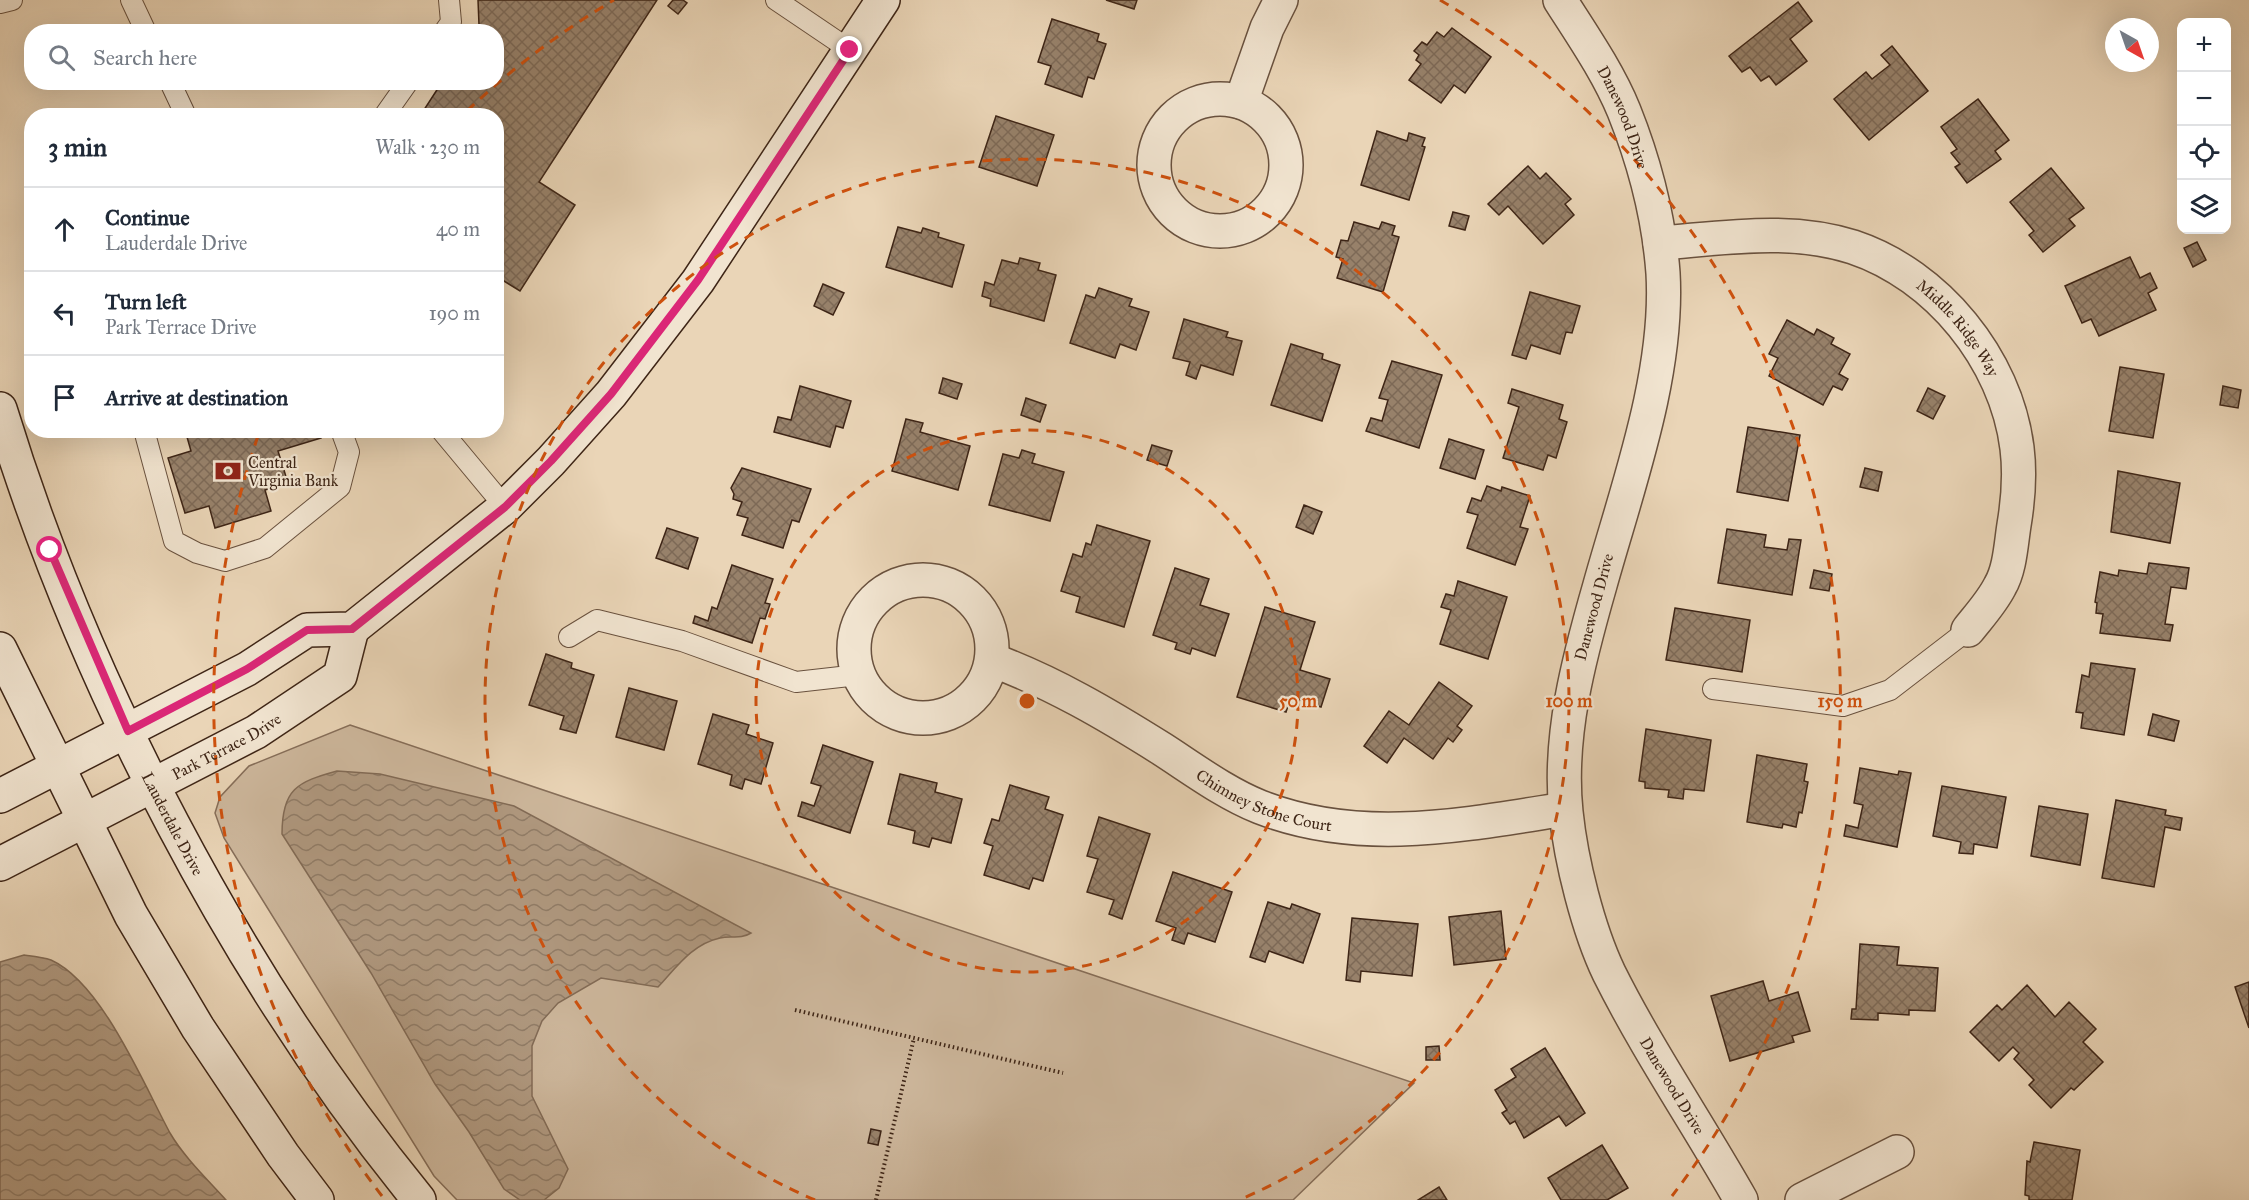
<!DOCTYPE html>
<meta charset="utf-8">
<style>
body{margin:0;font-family:"IM FELL Great Primer",serif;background:#f2f2f3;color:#1f2937}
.controls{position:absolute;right:18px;top:18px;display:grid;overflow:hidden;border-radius:12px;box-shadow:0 6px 24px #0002}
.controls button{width:54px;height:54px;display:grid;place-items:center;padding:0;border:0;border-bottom:2px solid #e0e1e3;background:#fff;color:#1f2937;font:30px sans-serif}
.compass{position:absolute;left:2105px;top:18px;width:54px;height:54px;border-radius:50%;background:#fff;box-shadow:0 6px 24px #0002;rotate:140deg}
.stop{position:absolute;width:18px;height:18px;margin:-14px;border:4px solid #db2777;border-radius:50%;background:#fff}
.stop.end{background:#db2777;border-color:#fff;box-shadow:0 2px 6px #0008}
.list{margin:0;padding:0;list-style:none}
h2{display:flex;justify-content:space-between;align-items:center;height:78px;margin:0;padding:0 24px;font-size:26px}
h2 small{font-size:20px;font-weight:400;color:#747a83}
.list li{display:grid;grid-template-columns:39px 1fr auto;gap:18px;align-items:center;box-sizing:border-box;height:84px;padding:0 24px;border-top:2px solid #e0e1e3}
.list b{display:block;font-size:22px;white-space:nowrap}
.list p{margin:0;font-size:20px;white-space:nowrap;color:#747a83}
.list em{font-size:20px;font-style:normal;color:#747a83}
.icon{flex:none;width:33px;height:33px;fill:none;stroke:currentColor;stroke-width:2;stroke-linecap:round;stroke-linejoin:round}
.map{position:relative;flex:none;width:2249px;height:1200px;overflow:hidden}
.search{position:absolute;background:#fff;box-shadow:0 6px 24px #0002;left:24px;top:24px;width:480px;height:66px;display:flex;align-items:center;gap:15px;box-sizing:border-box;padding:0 21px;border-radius:24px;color:#747a83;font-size:22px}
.panel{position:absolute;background:#fff;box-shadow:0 6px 24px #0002;left:24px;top:108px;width:480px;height:330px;border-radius:24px}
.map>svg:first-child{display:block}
</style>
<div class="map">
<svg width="2249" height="1200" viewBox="0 0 2249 1200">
<defs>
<pattern id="water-waves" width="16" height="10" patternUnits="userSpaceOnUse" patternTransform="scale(1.5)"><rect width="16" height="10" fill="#b09980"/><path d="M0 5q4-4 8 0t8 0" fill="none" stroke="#917d68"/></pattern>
<pattern id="building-cross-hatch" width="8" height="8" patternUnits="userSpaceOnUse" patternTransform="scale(1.5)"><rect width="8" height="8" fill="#97816a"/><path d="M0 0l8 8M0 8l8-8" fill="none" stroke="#7d6956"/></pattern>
</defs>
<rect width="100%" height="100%" fill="#ead5b7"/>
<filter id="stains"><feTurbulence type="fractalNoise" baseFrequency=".00333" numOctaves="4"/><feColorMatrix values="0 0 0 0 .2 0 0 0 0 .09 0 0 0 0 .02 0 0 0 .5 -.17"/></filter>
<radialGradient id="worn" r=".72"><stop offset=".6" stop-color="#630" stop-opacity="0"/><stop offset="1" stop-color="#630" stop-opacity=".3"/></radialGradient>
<polygon fill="#cdb79c" stroke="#866e59" stroke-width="1.5" points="350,725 1414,1083 1293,1200 457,1200 434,1176 224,838 215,813 220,797 249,766"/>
<g fill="url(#water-waves)" stroke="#826b56" stroke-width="1.5">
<path d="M337 771 380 774 514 806 751 933C740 940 731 935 720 938 692 944 676 968 658 987L601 978 558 1003 542 1021 532 1046V1096L568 1169 559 1188 544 1200H520L504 1189 469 1132 435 1084 371 973 282 834C282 789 297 782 337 771Z"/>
<path d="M24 955C32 956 43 957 51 960 102 983 144 1085 170 1133 184 1157 207 1179 226 1200H0V962Z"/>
</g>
<g fill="url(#building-cross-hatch)" stroke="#3e2516" stroke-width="1.5">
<polygon points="478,0 657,0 539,182 575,205 520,291 496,276 496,116 420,116 442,82 496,82 496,32 475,32 479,25"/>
<polygon points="673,0 683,0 687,3 678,14 668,6"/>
<polygon points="1106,0 1137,0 1134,9"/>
<polygon points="1798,2 1812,21 1790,39 1807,61 1776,85 1769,76 1761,81 1750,67 1742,72 1729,56"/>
<polygon points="1052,19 1099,34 1097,41 1106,44 1094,79 1088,77 1082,97 1045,84 1051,66 1038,62"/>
<polygon points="1452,28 1491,57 1465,93 1454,85 1441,103 1409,80 1421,64 1416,60 1419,55 1414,51 1422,42 1427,45 1437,32 1444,37"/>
<polygon points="1892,46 1928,91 1869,140 1834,99 1866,72 1872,79 1890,65 1881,55"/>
<polygon points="1978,99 2009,140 1995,151 2001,159 1967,183 1955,167 1960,164 1951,153 1957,149 1941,127"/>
<polygon points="996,116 1054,135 1037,186 979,167"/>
<polygon points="1377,131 1407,141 1409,133 1425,138 1422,146 1425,147 1409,200 1361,185"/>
<polygon points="1528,166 1540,179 1546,173 1571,199 1565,204 1574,215 1543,244 1508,206 1499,215 1488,204"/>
<polygon points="2051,168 2084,208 2069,219 2075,226 2043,252 2029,235 2034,231 2010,202"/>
<polygon points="1453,212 1469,216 1465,230 1449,226"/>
<polygon points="1354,222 1379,229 1382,222 1395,226 1392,235 1399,237 1383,292 1337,278 1343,259 1336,257 1341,240 1348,241"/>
<polygon points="898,227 921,233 923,228 939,233 938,237 964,245 952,287 886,267"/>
<polygon points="2197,242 2206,260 2193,267 2184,248"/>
<polygon points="2130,257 2140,278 2150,273 2157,288 2148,293 2156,310 2099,336 2091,319 2082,323 2065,286"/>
<polygon points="1020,258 1040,263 1038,270 1056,275 1044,321 990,306 991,299 982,296 985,282 994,285 1002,260 1018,264"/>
<polygon points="823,284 844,293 833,315 814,306"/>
<polygon points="1099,288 1132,299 1129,306 1149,312 1136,350 1120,344 1115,358 1070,343 1086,295 1095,298"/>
<polygon points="1530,292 1580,306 1572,333 1566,332 1560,354 1531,345 1526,359 1512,355"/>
<polygon points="1184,319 1228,332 1226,337 1242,341 1233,375 1201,365 1196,379 1186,375 1190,362 1173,358"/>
<polygon points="1787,320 1814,335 1817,329 1834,338 1831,344 1850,354 1839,374 1848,379 1842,390 1833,386 1823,405 1769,376 1778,358 1769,354"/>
<polygon points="1291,344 1323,354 1322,359 1340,365 1322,421 1271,405"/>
<polygon points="1392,361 1442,375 1419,448 1366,431 1371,418 1382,421 1388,400 1379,398"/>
<polygon points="2120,367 2164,374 2153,438 2109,431"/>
<polygon points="943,378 962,384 957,399 939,393"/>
<polygon points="800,386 851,401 843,428 836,426 830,447 774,432 778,417 791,420"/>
<polygon points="2223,386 2241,390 2238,408 2220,405"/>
<polygon points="1928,388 1945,396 1933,419 1917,411"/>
<polygon points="1512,389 1563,405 1559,419 1567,422 1556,458 1548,455 1543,470 1503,458 1519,407 1508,403"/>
<polygon points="1026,398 1046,405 1040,422 1021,415"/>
<polygon points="906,419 923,423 920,432 970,446 958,490 892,471"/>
<polygon points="1748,427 1800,435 1788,501 1737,492"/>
<polygon points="185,430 246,430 247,434 259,430 318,430 321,438 278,451 288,483 265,490 271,511 215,528 209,506 185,513 168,458 191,451"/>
<polygon points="1449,439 1484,450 1475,479 1440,468"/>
<polygon points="1152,445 1172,451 1167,466 1147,460"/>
<polygon points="1022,450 1035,454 1032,463 1064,472 1050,521 989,505 1003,454 1019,458"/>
<polygon points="742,468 811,489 799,522 792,520 783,548 742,535 748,518 737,515 742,502 733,499 734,494 731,488"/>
<polygon points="1865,468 1882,472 1878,491 1860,487"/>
<polygon points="2118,471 2180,483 2170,543 2111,532"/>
<polygon points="1487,486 1501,491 1502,487 1530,496 1520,527 1528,529 1515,565 1467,548 1478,515 1467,512 1472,498 1481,501"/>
<polygon points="1304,505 1322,512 1313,534 1296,527"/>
<polygon points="1097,525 1150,541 1124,627 1076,612 1080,597 1061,591 1073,554 1082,557 1086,543 1091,545"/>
<polygon points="667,528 698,538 688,569 656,558"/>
<polygon points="1727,529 1766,535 1764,547 1787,550 1789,539 1801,540 1792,595 1718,583"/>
<polygon points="2149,563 2189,568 2186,589 2171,587 2165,624 2173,625 2170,641 2100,633 2103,614 2096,613 2097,603 2095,602 2100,572 2118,576 2119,570 2147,574"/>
<polygon points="732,565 773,579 765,603 770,604 765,619 760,618 752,643 693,623 695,616 708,621 712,607 717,609"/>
<polygon points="1175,568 1209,579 1200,605 1229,614 1215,656 1192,648 1190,654 1175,649 1177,643 1153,635"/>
<polygon points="1814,570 1832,574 1829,591 1810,588"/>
<polygon points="1458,581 1507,597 1488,659 1440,644 1451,610 1441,607 1446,594 1454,596"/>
<polygon points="1265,607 1315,622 1300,670 1330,679 1321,707 1291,697 1286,712 1237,697"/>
<polygon points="1675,608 1750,620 1742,672 1666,660"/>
<polygon points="546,654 572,663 571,668 594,675 576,733 560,729 564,716 529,705"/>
<polygon points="2091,663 2135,669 2124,735 2081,728 2083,713 2076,712 2082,675 2089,677"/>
<polygon points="1439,682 1472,706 1457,726 1462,730 1453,742 1448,738 1433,759 1404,738 1387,763 1364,746 1389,711 1409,725"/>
<polygon points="629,688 677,701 664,750 616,737"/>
<polygon points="713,714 749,725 746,734 773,743 761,784 745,779 742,789 730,785 732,775 698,764"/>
<polygon points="2153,714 2179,721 2174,741 2148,735"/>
<polygon points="1646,729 1711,740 1704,791 1684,789 1683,799 1668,797 1669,790 1645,788 1645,782 1639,781"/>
<polygon points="823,745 873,762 850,833 798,816 802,802 814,806 821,786 811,783"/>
<polygon points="1757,755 1807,764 1804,781 1808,782 1802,813 1799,812 1796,827 1783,824 1782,828 1747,822"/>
<polygon points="1860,768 1898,775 1899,771 1911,773 1897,847 1844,836 1846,825 1858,828 1863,805 1854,803"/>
<polygon points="900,774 937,783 935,792 962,799 951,843 932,838 929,847 913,843 915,831 888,824"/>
<polygon points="1010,785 1049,797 1045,809 1063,815 1043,881 1033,878 1029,889 984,875 993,846 984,843 992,819 999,821"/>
<polygon points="1942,786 2006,797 1997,848 1974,844 1973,854 1959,853 1961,842 1933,836"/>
<polygon points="2116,800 2166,810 2165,815 2182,818 2180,830 2165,827 2154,887 2102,878"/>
<polygon points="2039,806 2088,814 2080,865 2031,856"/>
<polygon points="1099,817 1150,834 1122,919 1109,914 1114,900 1087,892 1098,859 1087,856"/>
<polygon points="1173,872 1232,892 1215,942 1188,933 1184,944 1172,940 1176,928 1156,921"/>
<polygon points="1268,902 1290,909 1292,904 1320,914 1303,963 1269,951 1265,962 1250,957"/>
<polygon points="1501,911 1506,959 1454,965 1449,917"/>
<polygon points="1352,918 1418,924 1412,976 1361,971 1360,982 1346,980"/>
<polygon points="1860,944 1899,947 1897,965 1938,968 1935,1011 1909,1010 1909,1015 1878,1013 1878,1020 1851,1019 1852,1009 1856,1009"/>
<polygon points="1763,981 1769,1001 1798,992 1810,1031 1792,1036 1794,1042 1730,1061 1711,996"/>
<polygon points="2249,982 2249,1028 2235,987"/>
<polygon points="2027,985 2055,1017 2069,1002 2096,1029 2083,1042 2103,1062 2074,1090 2071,1088 2051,1108 2029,1085 2034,1080 2014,1059 2019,1053 2013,1047 1999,1061 1970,1032 1997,1005 2002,1010"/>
<polygon points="1439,1046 1440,1060 1426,1060 1426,1047"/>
<polygon points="1545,1048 1585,1113 1566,1126 1559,1116 1524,1138 1515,1121 1510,1124 1502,1113 1507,1110 1495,1090 1516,1077 1511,1069"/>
<polygon points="871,1129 881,1131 878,1145 868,1143"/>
<polygon points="2034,1142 2080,1150 2072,1200 2029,1200 2029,1196 2025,1195 2027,1161 2030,1162"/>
<polygon points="1602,1145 1628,1188 1607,1200 1561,1200 1548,1178"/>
<polygon points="1439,1187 1447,1200 1418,1200"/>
</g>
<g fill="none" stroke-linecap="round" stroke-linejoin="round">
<g stroke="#69513e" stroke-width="22">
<g id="lane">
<polyline points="131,0 146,32"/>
<polyline points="776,0 850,50"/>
<polyline points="0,3 12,0"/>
<polyline points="444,32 451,22 449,0"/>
<polyline points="170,82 186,116"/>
<polyline points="384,116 408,82"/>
<polyline points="144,430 174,541 197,553 225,561 265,548 340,487 349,452 341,430"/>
<polyline points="441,430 505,507"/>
<polyline points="569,637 597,620 682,641 796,682 858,675"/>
<polyline points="1713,689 1843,706 1890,690 1968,630"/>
</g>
</g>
<g stroke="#69513e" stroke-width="36">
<g id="street">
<path id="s1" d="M1560 0C1583 36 1608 72 1624 111 1644 161 1659 219 1663 273 1669 375 1627 488 1600 585 1579 658 1558 736 1566 812 1571 861 1588 929 1609 973 1648 1051 1698 1124 1741 1200"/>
<circle cx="1220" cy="165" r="66"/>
<polyline points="1241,102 1267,28 1281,0"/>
<path id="s2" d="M1660 243C1725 238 1790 227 1853 247 1937 275 2006 359 2017 448 2020 472 2018 501 2014 525 2011 544 2010 569 2000 586 1992 602 1979 616 1968 630"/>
<circle cx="923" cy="649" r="69"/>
<path id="s3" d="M992 660C1052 682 1108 715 1162 749 1193 769 1225 793 1260 807 1360 846 1463 825 1565 809"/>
<polyline points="1802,1200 1897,1152"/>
</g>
</g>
<g stroke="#3e2516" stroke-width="36">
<g id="secondary">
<path id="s4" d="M0 409C84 684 237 977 419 1200"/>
<polyline points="0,649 131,915 198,1028 283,1155 317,1200"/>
<polyline points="0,796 247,669 307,630 352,629 505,507 551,461 611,394 698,281 883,0"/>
<path id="s5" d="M0 864 256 732 340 676 352 629"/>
</g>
</g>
<g stroke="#3e2516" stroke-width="4" stroke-dasharray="1.5 3" stroke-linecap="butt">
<polyline points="795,1010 1063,1073"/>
<polyline points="876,1200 914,1038"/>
</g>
<use href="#lane" stroke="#f1e4d0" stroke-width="20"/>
<use href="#street" stroke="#f1e4d0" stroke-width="33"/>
<use href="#secondary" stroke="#f1e4d0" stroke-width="33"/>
</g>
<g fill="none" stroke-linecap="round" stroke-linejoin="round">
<polyline stroke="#db2777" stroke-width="8" points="50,550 128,731 247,669 307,630 352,629 505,507 551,461 611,394 698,280 850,50"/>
</g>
<g fill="none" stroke="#ce510e" stroke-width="3" stroke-dasharray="10 8">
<circle cx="1027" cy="701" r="271"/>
<path d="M815 1200A542 542 0 1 1 1239 1200"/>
<path d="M382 1196A813 813 0 0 1 258 436M467 111A813 813 0 0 1 614 0M1440 0A813 813 0 0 1 1672 1196"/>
</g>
<defs>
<g id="bank-bare" transform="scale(2.07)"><path d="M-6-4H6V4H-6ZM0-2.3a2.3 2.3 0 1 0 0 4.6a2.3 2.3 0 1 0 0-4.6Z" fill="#8f2418" stroke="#f1e4d0" stroke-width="2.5" paint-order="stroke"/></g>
</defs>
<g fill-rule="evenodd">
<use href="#bank-bare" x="228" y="471"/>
</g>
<g text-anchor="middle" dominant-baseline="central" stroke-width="4.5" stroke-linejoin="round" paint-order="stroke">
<g font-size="16" fill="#3e2516" stroke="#f1e4d0">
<text stroke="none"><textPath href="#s1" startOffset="134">Danewood Drive</textPath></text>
<text stroke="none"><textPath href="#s2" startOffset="330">Middle Ridge Way</textPath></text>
<text transform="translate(1594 607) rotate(-75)">Danewood Drive</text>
<text stroke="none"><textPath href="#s5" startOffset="255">Park Terrace Drive</textPath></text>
<text stroke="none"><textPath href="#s3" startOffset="308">Chimney Stone Court</textPath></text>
<text stroke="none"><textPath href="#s4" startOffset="450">Lauderdale Drive</textPath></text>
<text stroke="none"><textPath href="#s1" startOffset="1143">Danewood Drive</textPath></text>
</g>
<g font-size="16" fill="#3e2516" stroke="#f1e4d0" text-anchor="start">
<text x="248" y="462">Central<tspan x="248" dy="18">Virginia Bank</tspan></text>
</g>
</g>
<circle cx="1027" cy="701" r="9" fill="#ce510e" stroke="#f1e4d0" stroke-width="3"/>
<g font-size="18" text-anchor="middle" font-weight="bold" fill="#ce510e" stroke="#f1e4d0" stroke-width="4.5" stroke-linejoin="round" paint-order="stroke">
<text x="1298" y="707">50 m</text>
<text x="1569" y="707">100 m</text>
<text x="1840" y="707">150 m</text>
</g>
<rect width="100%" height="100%" filter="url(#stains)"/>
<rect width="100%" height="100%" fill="url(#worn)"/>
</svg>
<div class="controls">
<button>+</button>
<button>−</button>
<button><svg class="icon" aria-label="locate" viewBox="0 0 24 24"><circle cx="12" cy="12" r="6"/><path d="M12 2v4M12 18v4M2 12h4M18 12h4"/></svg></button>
<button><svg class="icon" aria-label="layers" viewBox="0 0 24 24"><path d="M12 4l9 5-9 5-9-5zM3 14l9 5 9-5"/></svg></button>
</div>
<svg class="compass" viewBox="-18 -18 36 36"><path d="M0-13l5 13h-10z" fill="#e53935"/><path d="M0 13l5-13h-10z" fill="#747a83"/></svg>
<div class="stop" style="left:50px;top:550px"></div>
<div class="stop end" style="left:850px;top:50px"></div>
<div class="search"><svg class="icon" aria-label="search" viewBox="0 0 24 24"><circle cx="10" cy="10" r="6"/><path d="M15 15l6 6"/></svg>Search here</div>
<section class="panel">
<h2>3 min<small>Walk · 230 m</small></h2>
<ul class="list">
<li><svg class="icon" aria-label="ahead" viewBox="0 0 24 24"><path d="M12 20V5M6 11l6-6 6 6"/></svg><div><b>Continue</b><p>Lauderdale Drive</p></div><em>40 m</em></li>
<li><svg class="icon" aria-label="left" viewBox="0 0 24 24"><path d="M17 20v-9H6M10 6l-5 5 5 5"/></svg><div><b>Turn left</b><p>Park Terrace Drive</p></div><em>190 m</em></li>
<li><svg class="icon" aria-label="arrive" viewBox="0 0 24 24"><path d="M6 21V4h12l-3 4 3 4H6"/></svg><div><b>Arrive at destination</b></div></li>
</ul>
</section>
</div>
